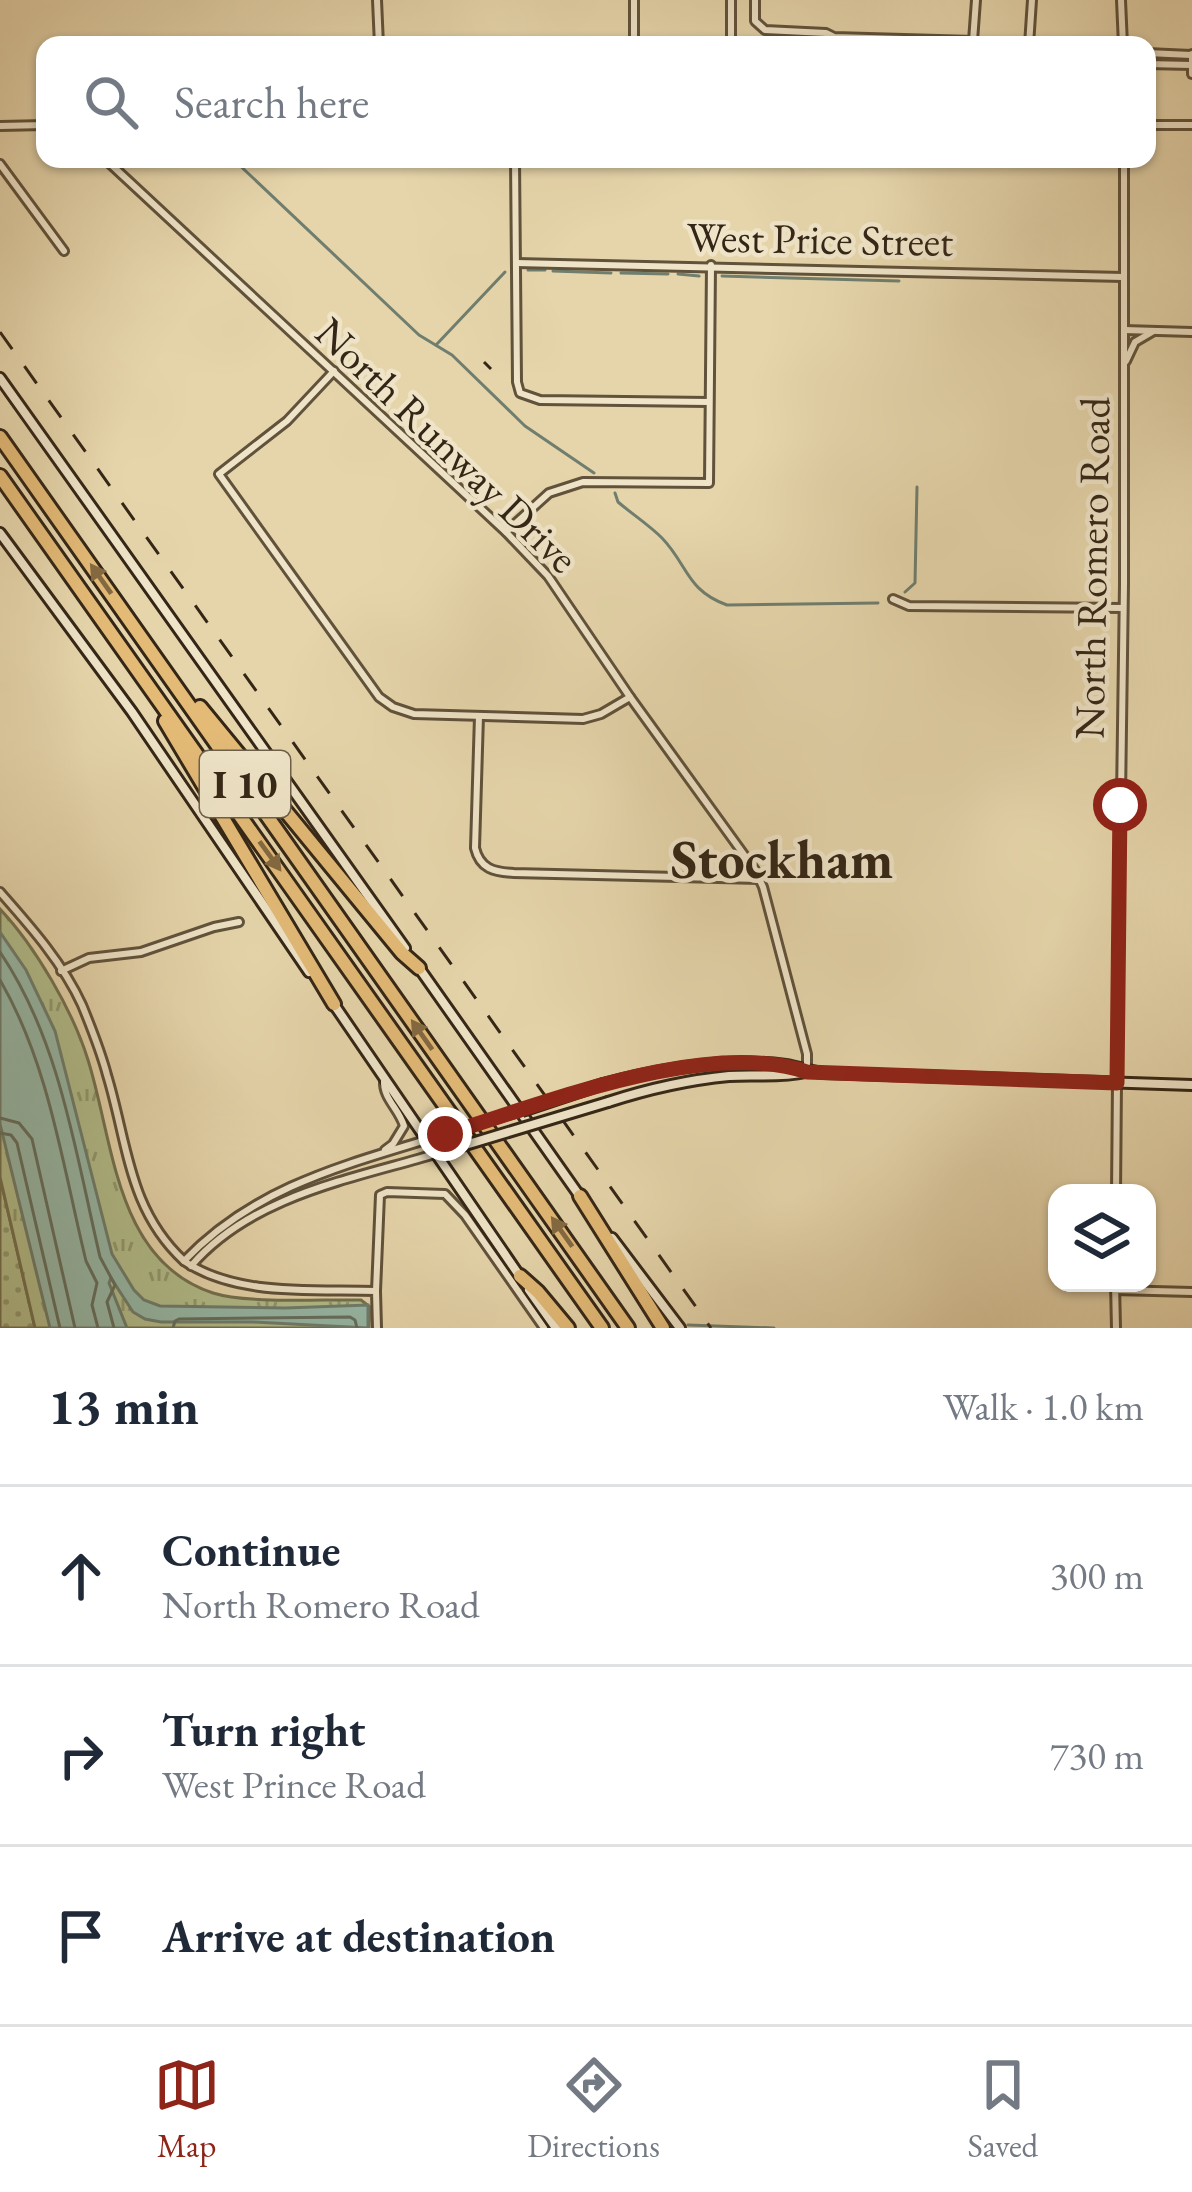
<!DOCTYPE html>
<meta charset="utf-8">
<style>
body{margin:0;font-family:"EB Garamond",serif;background:#f2f2f3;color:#1f2937}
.controls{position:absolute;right:36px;bottom:36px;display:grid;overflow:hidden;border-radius:24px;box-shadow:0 3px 9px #0004}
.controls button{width:108px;height:108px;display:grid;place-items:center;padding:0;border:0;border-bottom:3px solid #e0e1e3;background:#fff;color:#1f2937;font:60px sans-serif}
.stop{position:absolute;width:36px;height:36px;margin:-27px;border:9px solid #8f2418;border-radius:50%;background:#fff}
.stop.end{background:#8f2418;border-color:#fff;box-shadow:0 3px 12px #0008}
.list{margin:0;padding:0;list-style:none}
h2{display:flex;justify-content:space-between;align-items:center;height:156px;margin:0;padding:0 48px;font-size:51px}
h2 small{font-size:39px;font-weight:400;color:#747a83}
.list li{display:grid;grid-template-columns:78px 1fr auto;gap:36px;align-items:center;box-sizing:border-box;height:180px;padding:0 48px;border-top:3px solid #e0e1e3}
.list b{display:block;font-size:45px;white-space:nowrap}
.list p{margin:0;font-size:39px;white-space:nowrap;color:#747a83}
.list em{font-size:39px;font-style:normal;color:#747a83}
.icon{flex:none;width:66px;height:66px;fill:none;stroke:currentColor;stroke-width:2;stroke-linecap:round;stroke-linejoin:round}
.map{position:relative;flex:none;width:1192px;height:1328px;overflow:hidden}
.search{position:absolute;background:#fff;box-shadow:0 3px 9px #0004;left:36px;right:36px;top:36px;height:132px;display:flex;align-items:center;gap:30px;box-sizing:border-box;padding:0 42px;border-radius:24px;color:#747a83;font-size:45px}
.sheet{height:696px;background:#fff}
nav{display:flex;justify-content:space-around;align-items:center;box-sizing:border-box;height:168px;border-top:3px solid #e0e1e3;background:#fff;font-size:33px;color:#747a83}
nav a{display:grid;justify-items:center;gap:6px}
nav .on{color:#8f2418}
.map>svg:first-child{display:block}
</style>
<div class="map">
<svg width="1192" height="1328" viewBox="0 0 1192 1328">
<defs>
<pattern id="grass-dots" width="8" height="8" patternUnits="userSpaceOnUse" patternTransform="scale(3)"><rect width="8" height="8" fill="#b2be8c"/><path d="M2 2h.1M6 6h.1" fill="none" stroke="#929a71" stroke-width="1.8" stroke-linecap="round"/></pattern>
<pattern id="park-tufts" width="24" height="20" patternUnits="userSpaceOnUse" patternTransform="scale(3)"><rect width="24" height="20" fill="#b2be8c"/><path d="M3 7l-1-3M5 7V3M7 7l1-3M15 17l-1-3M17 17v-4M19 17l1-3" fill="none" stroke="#929a71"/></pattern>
</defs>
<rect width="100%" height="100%" fill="#e6d5ab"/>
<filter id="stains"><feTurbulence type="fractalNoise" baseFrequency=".00167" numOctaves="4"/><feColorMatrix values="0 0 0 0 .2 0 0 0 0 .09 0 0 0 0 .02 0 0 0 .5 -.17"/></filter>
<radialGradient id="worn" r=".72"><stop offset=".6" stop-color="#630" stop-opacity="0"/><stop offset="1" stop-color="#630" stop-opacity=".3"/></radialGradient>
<polygon fill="url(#grass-dots)" stroke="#737251" stroke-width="3" points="0,1177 35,1328 0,1328"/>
<path fill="url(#park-tufts)" stroke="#737251" stroke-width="3" d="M0 909C35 946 73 1011 88 1060 114 1142 115 1261 213 1293 248 1304 322 1299 361 1300L370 1307 369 1328H35L0 1177Z"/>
<polygon fill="#96b9a8" stroke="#6f7e6e" stroke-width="3" points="0,932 26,970 55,1031 112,1254 134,1290 144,1300 160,1306 285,1308 368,1305 368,1328 253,1322 161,1322 145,1319 133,1312 111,1278 109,1283 127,1328 50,1328 0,1124"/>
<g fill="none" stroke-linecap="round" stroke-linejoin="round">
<g stroke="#65705f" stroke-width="3">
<path d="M0 952C60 1040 76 1155 100 1257L115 1285 107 1302 114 1328"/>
<path d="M0 980C49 1064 63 1167 86 1261L97 1283 92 1305 98 1328"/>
<polyline points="0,1118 19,1123 32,1139 75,1328"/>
<polyline points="0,1133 11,1135 17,1143 60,1328"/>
<polyline points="173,1328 175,1321 179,1319 350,1317 355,1320 357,1328"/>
</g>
<g stroke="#6f7e6e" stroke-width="3">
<polyline points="233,159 419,335 452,355 525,426 594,473"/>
<polyline points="528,270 545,270"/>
<polyline points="553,271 611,273"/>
<polyline points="621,273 668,274"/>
<polyline points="678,274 699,276"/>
<polyline points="722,276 899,281"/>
<polyline points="436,345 505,272"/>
<path d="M615 493 618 502C632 514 649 525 662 538 688 565 686 590 727 605L878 603"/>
<polyline points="905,592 915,583 917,487"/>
<polyline points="688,1325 774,1328"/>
</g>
<g stroke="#60523b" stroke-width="12">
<g id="minor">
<polyline points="634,0 634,45"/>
<polyline points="731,0 731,45"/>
<polyline points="755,0 755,21 765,30 826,33 834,37 973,41"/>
<polyline points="973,41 976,0"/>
<polyline points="1029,45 1032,0"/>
<polyline points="1147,53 1191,55"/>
<polyline points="1192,54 1192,74"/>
<polyline points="1147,64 1191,65"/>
<polyline points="1151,125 1192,125"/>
<polyline points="0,126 45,125"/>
<polyline points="515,159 517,382 520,393 540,400 709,402"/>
<polyline points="0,164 64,251"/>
<polyline points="516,263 1123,277"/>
<polyline points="334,371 287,421 219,474 379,697 393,707 414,714 583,719 601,714 630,697"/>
<polyline points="506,532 549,493 583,482 709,483 711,265"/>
<polyline points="893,599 909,606 1123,608"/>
<path d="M479 716 475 848C480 869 494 872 514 873L759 879"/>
<path d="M0 892C30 926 63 963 82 1005 91 1027 101 1052 107 1075 128 1144 128 1209 184 1261"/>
<polyline points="61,971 89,958 141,952 214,927 239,922"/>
<polyline points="1116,1193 1117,1083"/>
<polyline points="1115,1283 1116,1328"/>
<polyline points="1115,1290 1192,1292"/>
<polyline points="376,1291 380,1195 387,1192 445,1194 465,1215 544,1328"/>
</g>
</g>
<g stroke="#60523b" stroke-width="12">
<g id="tertiary">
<polyline points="377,0 379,45"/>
<polyline points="1121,0 1123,45"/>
<polyline points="105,159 506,532 548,576 630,697 755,870 763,887 807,1054 807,1072"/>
<polyline points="1124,330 1192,332"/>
<polyline points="1126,361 1135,342 1152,332"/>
<path d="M384 1081C383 1098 399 1109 404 1126L393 1144 385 1150"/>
<polyline points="1117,1083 1124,584 1124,159"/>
<path d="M191 1266C251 1196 351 1179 435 1154"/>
<path d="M377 1328 376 1291C314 1289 237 1297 184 1261 256 1186 345 1165 442 1135"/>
</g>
</g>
<g stroke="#342616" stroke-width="14">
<g id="secondary">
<polyline points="0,378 405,948"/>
<polyline points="0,533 132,712 309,972"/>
<polyline points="417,965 581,1198"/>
<polyline points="333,1003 521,1278"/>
<path d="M603 1084C660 1069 726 1057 786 1065 799 1067 810 1072 824 1073L1192 1085"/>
<path d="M608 1102C648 1089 687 1080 729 1076 755 1074 780 1078 806 1072"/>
<polyline points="612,1238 680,1328"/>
<polyline points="529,1290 556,1328"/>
</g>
</g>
<g stroke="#342616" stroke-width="18">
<g id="motorway">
<polyline points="0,437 628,1328"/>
<polyline points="0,476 602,1328"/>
<polyline points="200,707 402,953 419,968"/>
<polyline points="165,721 334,1004"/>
<polyline points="580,1196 663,1328"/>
<polyline points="520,1276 538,1292 568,1328"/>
</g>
</g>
<use href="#minor" stroke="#efe4c8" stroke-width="6"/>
<use href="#tertiary" stroke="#efe4c8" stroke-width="6"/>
<use href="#secondary" stroke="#efe4c8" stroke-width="8"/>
<use href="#motorway" stroke="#e3ba76" stroke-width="12"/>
<g stroke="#342616" stroke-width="3" stroke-dasharray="21 21" stroke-linecap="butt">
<polyline points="0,332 711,1328"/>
<polyline points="484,362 491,369"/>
</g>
<g stroke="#60523b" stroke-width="12" stroke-linecap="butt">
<polyline id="tertiary-bridge" points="442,1135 522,1111"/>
</g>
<g stroke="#342616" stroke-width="14" stroke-linecap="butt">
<g id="secondary-bridge">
<polyline points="522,1111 603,1084"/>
<polyline points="452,1149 608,1102"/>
</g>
</g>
<use href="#tertiary-bridge" stroke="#efe4c8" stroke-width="6"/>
<use href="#secondary-bridge" stroke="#efe4c8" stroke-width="8"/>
</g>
<defs><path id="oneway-solid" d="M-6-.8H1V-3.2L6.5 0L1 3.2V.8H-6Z" transform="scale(3)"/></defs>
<g fill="#836941">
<use href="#oneway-solid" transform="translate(101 579) rotate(-125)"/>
<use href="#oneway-solid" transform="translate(270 856) rotate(54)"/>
<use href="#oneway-solid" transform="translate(422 1035) rotate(-125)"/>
<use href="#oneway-solid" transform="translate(562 1232) rotate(-125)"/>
</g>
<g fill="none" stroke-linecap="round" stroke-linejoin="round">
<path stroke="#8f2418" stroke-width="15" d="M445 1134C544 1104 706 1038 807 1072L1117 1083 1120 805"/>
</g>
<g text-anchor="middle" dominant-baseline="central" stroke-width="9" stroke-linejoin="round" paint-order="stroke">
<rect fill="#efe4c8" stroke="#6c5f4b" stroke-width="3" x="200" y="751" width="90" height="66" rx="9"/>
<g font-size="39" font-weight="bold" fill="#342616">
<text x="245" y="784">I 10</text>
</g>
<g font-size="42" fill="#342616" stroke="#efe4c8">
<text transform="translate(820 239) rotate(1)">West Price Street</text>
<text transform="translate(447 445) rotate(44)">North Runway Drive</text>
<text transform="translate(1092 568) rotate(-89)">North Romero Road</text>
</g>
<g font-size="54" font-weight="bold" fill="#342616" stroke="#efe4c8">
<text x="782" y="859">Stockham</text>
</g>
</g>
<rect width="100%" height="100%" filter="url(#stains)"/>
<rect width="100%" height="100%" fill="url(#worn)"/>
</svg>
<div class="controls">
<button><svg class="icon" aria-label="layers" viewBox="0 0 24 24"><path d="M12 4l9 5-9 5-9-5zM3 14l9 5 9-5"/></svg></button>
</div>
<div class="stop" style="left:1120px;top:805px"></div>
<div class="stop end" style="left:445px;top:1134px"></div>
<div class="search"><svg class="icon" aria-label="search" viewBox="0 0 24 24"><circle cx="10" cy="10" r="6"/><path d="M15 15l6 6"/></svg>Search here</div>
</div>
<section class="sheet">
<h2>13 min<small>Walk · 1.0 km</small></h2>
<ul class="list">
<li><svg class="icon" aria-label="ahead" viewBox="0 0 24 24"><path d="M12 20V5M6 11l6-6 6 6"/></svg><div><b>Continue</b><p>North Romero Road</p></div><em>300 m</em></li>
<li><svg class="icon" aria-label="right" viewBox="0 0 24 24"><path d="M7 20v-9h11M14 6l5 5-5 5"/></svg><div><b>Turn right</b><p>West Prince Road</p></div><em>730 m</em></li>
<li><svg class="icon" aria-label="arrive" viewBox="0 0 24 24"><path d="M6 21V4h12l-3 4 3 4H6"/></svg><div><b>Arrive at destination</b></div></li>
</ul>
</section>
<nav>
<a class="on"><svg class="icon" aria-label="map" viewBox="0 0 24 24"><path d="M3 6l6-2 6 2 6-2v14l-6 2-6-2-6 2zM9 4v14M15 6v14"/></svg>Map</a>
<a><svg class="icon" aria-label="directions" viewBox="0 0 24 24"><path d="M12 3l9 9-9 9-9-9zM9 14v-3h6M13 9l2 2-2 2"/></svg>Directions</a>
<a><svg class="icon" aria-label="saved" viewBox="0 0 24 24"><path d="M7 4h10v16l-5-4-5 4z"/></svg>Saved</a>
</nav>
